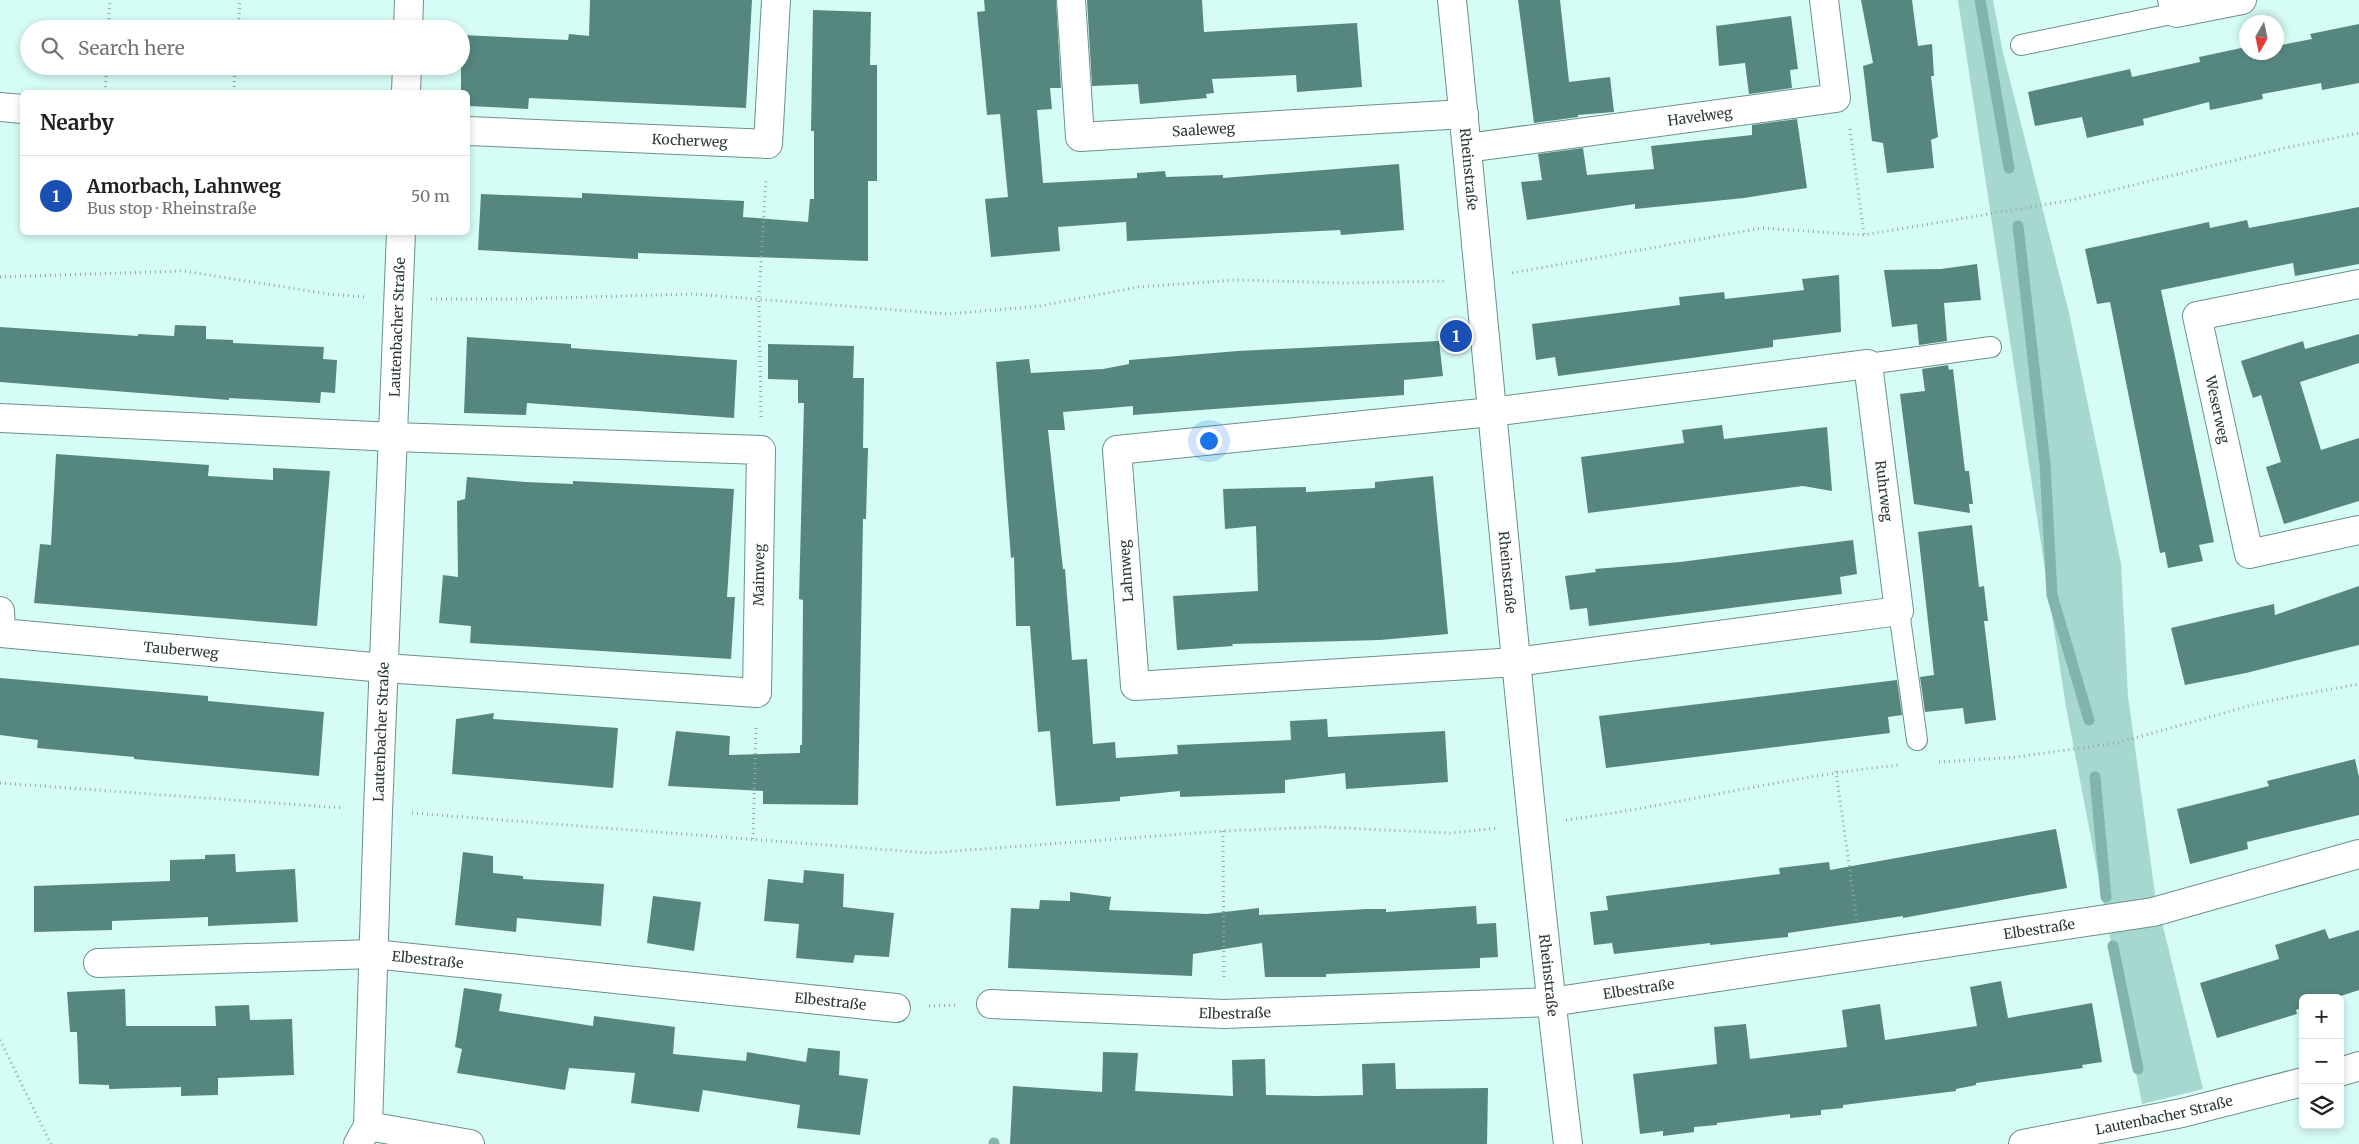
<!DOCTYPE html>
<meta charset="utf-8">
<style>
body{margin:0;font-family:Merriweather,serif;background:#f6f6f6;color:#202124}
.controls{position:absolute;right:15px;bottom:15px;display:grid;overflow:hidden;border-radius:8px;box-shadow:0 2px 8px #0003}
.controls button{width:45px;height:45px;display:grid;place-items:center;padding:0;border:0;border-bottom:1px solid #e0e0e0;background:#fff;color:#202124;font:25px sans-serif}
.compass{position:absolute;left:2239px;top:15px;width:45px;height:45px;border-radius:50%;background:#fff;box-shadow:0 2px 8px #0003;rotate:189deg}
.you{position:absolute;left:1208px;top:440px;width:18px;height:18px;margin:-12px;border:4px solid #fff;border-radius:50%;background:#1a73e8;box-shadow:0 0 0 8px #1a73e833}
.badge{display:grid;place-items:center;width:32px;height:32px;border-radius:50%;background:#d14727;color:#fff;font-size:16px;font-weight:700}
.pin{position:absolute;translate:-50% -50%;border:2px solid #fff;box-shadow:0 1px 5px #0006}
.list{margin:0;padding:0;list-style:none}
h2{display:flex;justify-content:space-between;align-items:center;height:65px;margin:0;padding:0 20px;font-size:21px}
h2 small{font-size:16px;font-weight:400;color:#757577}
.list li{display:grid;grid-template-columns:32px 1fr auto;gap:15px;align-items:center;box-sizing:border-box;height:80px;padding:0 20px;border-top:1px solid #e0e0e0}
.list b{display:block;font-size:19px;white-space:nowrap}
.list p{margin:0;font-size:16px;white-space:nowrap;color:#757577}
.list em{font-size:16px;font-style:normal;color:#757577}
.icon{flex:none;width:28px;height:28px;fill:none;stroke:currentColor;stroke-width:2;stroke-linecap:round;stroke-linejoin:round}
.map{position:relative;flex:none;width:2359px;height:1144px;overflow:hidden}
.search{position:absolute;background:#fff;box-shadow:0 2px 8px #0003;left:20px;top:20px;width:450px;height:55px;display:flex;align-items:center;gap:12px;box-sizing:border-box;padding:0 18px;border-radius:28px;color:#757577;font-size:19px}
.panel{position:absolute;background:#fff;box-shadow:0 2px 8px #0003;left:20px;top:90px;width:450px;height:145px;border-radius:8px}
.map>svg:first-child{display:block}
</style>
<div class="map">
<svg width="2359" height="1144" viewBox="0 0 2359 1144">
<rect width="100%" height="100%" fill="#d5fcf5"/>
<polygon fill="#a6d8d0" points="1958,0 1993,0 2003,53 2069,313 2121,564 2128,696 2155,894 2203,1089 2142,1104 2066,707"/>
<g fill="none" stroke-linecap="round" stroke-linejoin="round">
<g stroke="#81b4ac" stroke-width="11">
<polyline points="1980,0 2009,168"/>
<polyline points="2018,226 2045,464 2052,595 2089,720"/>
<polyline points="2095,777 2106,897"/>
<polyline points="2113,946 2138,1069"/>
<polyline points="994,1143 994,1144"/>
</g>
</g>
<g fill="#55877f">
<polygon points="590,0 752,0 746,108 529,98 528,109 468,106 468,92 461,92 461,35 568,40 569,34 589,36"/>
<polygon points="984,0 1056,0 1061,88 1050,88 1052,109 1037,110 1043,183 1137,178 1137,173 1165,171 1166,177 1223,175 1223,178 1399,164 1404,230 1341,235 1340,230 1127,241 1126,222 1058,227 1060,251 991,257 985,199 1008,197 1000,114 987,115 977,12 985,11"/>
<polygon points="1087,0 1202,0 1204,32 1357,23 1362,87 1297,92 1296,75 1212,79 1214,93 1206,94 1207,98 1140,104 1138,84 1092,86"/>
<polygon points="1518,0 1560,0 1569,82 1610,77 1614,112 1578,115 1578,117 1534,123"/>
<polygon points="1861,0 1912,0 1918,46 1932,44 1934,76 1931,76 1938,137 1931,140 1934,168 1887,173 1883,143 1872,141 1863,66 1873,63"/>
<polygon points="813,10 871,12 870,65 877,65 877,181 868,181 868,261 638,253 638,259 478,250 481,194 582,198 582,193 744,201 743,217 808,222 810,199 814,199 814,131 811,131"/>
<polygon points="1791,16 1798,69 1790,70 1792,88 1749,94 1745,63 1719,66 1716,26"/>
<polygon points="2359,24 2359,83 2322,90 2321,83 2262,94 2263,99 2210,110 2209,102 2143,119 2144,125 2087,138 2082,117 2035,126 2028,92 2130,69 2132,77 2200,62 2199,57 2246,47 2246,52 2276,52 2276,46 2312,39 2310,34"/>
<polygon points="1797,119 1807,188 1744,198 1635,209 1635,204 1527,220 1521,182 1542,180 1538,154 1583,148 1587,175 1654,169 1651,146 1752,135 1752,125"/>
<polygon points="2359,207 2359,264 2295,276 2293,263 2161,290 2214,542 2199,545 2203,561 2168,568 2165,552 2160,553 2110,302 2097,304 2085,249 2209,222 2210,228 2247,220 2249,228"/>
<polygon points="1977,264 1981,300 1944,303 1947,341 1919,345 1917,324 1892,327 1884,270 1941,269"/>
<polygon points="1839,275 1841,332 1773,340 1773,347 1558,376 1555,357 1536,360 1532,324 1680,305 1679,297 1724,292 1725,299 1804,290 1802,279"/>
<polygon points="175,325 206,326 206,339 233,340 233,343 324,347 323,359 337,360 335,393 321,392 320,403 229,398 229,400 0,382 0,327 138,336 138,334 174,336"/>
<polygon points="2359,334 2359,363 2300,382 2321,450 2359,438 2359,501 2284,524 2266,467 2281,462 2261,395 2253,398 2241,361 2303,341 2305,349"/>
<polygon points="467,337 571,344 571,348 737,360 734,418 527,403 526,415 464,413"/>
<polygon points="1439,341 1443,376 1404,380 1404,395 1133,415 1133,406 1063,412 1065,430 1048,430 1063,569 1065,569 1072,660 1087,659 1093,744 1115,742 1116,758 1178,754 1177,745 1291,740 1290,721 1327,719 1328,737 1445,731 1448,782 1346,789 1345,773 1285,780 1285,793 1180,797 1180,791 1120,797 1120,801 1056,806 1050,731 1038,732 1030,626 1016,626 1014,557 1011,558 996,362 1029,359 1031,373 1103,369 1129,364 1129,360 1238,351"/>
<polygon points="768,344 854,346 853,378 864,378 863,448 868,448 866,519 863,519 858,805 763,804 763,791 668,786 676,731 730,736 729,755 800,753 800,745 802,745 803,600 799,599 804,403 798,403 798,380 768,379"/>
<polygon points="1948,365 1949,370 1953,369 1965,471 1969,471 1973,504 1969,504 1970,513 1914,504 1900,394 1925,391 1922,369"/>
<polygon points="1722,425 1724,439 1827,427 1832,491 1803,486 1588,513 1581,457 1684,443 1682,430"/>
<polygon points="56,454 209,465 208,476 273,480 273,468 330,471 317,626 34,603 40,544 51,545"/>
<polygon points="1433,476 1448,634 1380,640 1232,644 1233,646 1177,650 1173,596 1258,591 1256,526 1225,529 1223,489 1306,487 1306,492 1375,488 1375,482"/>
<polygon points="467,477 525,482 573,484 573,481 734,489 727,597 735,597 731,659 470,643 471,626 439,623 443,575 458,577 457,501 465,499"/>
<polygon points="1972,525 1979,587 1984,586 1988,621 1984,621 1996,720 1965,724 1963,708 1925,712 1920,677 1934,675 1918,532"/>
<polygon points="1853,540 1857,574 1840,577 1842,594 1589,626 1587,608 1570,610 1565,576 1596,572 1595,569 1680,562"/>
<polygon points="2359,586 2359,645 2246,673 2185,685 2171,628 2274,604 2275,615"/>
<polygon points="0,678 208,696 208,701 324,712 319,776 134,759 134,757 37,748 38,740 0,735"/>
<polygon points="1897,680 1902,715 1888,717 1890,733 1606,768 1599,716"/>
<polygon points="494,713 493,719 618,728 613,788 452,774 456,719"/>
<polygon points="2355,759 2359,777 2359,815 2247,842 2248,849 2190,864 2177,809 2269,786 2267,781"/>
<polygon points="2056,829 2067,888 1903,918 1903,916 1788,933 1788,937 1710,945 1710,943 1614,954 1612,943 1594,945 1590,912 1608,910 1606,896 1780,874 1779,868 1829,862 1830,870"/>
<polygon points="463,852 493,856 493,873 523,876 523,879 604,884 601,926 517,918 516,932 455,925"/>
<polygon points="235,854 236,872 295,869 298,922 208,926 208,917 112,921 112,930 34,932 34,886 170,881 170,860 205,859 205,855"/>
<polygon points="804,870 844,874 843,907 894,913 889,957 855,955 853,963 796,958 799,924 764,921 768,879 803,883"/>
<polygon points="1070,892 1111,897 1109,910 1207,914 1259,908 1259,915 1367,909 1386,909 1386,912 1476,906 1477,924 1496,923 1498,957 1480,958 1480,968 1326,974 1326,977 1265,977 1262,943 1193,954 1192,976 1008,968 1011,908 1039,909 1040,900 1070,901"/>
<polygon points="653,896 701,902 694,951 647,943"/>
<polygon points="2325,929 2329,939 2359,930 2359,990 2335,998 2303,998 2303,1007 2296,1010 2297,1014 2217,1038 2200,983 2279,959 2275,945"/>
<polygon points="2001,981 2008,1018 2092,1003 2102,1062 2082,1065 2083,1068 1976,1083 1976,1085 1956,1089 1956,1091 1843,1105 1843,1108 1821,1110 1821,1115 1790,1118 1790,1114 1717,1123 1717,1125 1694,1127 1694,1132 1663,1136 1663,1131 1640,1134 1633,1074 1717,1064 1714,1027 1746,1024 1750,1059 1847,1047 1842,1010 1880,1004 1885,1040 1977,1026 1970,987"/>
<polygon points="464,988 502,994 499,1011 593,1026 594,1016 675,1027 673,1054 746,1061 747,1052 806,1062 808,1048 840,1051 839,1075 868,1079 860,1135 797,1128 800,1105 703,1090 699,1112 631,1103 635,1073 569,1068 565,1090 457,1073 462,1049 455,1047"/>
<polygon points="125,989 126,1026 216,1026 215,1006 249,1005 250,1020 292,1019 294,1075 218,1078 218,1095 181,1096 181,1087 109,1089 109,1085 79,1084 77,1032 70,1032 67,992"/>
<polygon points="1103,1052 1138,1053 1135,1091 1233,1096 1232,1060 1265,1059 1266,1095 1316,1096 1363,1095 1362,1064 1395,1063 1396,1089 1488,1088 1487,1144 1010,1144 1013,1086 1102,1092"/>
</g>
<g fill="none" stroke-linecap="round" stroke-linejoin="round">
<g stroke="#6c908a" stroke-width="22">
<g id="service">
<polyline points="2021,45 2176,13"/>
<polyline points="1868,364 1991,347"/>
<polyline points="1899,611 1917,740"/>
</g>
</g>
<g stroke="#6c908a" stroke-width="30">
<g id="minor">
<path id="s1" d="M1071 0 1080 137 1464 114"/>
<path id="s2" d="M1452 0C1491 381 1522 763 1568 1144"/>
<polyline points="2172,0 2176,13 2242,0"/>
<polyline points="408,29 409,0"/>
<polyline points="406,92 407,66"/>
<polyline points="0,107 22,109"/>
<path id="s3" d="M468 131 768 144 776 0"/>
<path id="s4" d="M1467 148 1836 98 1824 0"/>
<path id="s5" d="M2359 284 2197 316 2249 554 2359 530"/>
<polygon points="1868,364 1899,611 1516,662 1135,686 1117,450 1491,412"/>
<polyline points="0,418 394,437 761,450 757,693 384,668 1,633 0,611"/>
<path id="s6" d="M98 963 373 954 896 1008"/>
<path id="s7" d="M991 1004 1224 1014 1551 1002 2153 912 2359 854"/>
<polyline points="2340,1072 2359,1066"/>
<polyline points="368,1126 470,1144"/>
<path id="s8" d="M358 1144 368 1126 378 811 401 232"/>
<path id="s9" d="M2023 1144 2182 1113 2303 1082"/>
</g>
</g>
<g stroke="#8eaba6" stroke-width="3" stroke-dasharray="1 4" stroke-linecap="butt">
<polyline points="108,29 110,0"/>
<polyline points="238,29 240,0"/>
<polyline points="105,92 107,66"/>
<polyline points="234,92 235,66"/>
<polyline points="1850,129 1864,235"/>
<polyline points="1512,273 1762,228 1864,235 2072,200 2285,148 2359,133"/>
<polyline points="0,277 183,271 329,294 365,297"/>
<polyline points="431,299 518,299 692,294 948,314 1040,306 1138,287 1235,280 1346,283 1446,281"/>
<polyline points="761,417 759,298 766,179"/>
<polyline points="1939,762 2016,757 2117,743 2263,702 2359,684"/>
<polyline points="1836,771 1857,922"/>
<polyline points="0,783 343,808"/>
<polyline points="412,813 929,853 1223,831 1322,827 1450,833 1498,828"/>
<path d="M1566 820C1678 805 1788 776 1900 765"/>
<polyline points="1223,831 1224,981"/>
<polyline points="753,839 756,727"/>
<polyline points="929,1006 958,1005"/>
<polyline points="0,1040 51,1144"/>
</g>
<use href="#service" stroke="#fff" stroke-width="20"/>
<use href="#minor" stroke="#fff" stroke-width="28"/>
</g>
<g text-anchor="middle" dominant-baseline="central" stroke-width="5" stroke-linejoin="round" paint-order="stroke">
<g font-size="14" fill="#2b3a38" stroke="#fff">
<text stroke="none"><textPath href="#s4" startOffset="235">Havelweg</textPath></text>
<text stroke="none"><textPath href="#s1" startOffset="261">Saaleweg</textPath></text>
<text stroke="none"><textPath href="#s3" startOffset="222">Kocherweg</textPath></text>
<text stroke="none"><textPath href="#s2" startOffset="170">Rheinstraße</textPath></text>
<text stroke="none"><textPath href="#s8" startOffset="820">Lautenbacher Straße</textPath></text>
<text stroke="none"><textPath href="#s5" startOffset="261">Weserweg</textPath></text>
<text transform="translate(1884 491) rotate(83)">Ruhrweg</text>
<text transform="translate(1126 571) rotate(-94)">Lahnweg</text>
<text stroke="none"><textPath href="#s2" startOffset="575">Rheinstraße</textPath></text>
<text transform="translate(759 575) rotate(-89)">Mainweg</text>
<text transform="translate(181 650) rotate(5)">Tauberweg</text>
<text stroke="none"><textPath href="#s8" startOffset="415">Lautenbacher Straße</textPath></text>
<text stroke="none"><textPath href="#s7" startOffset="1054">Elbestraße</textPath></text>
<text stroke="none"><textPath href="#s6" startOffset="330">Elbestraße</textPath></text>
<text stroke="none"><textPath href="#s2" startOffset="980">Rheinstraße</textPath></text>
<text stroke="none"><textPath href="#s7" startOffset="649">Elbestraße</textPath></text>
<text stroke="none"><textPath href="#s6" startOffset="735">Elbestraße</textPath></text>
<text stroke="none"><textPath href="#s7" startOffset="244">Elbestraße</textPath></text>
<text stroke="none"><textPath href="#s9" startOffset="144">Lautenbacher Straße</textPath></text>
</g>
</g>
</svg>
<div class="controls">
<button>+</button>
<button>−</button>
<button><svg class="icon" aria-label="layers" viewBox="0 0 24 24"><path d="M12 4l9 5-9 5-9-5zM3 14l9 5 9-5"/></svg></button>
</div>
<svg class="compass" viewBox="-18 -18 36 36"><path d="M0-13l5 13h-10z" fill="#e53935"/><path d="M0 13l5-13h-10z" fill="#757577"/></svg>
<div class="you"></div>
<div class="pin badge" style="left:1456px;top:336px;background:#1a4fb4">1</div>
<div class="search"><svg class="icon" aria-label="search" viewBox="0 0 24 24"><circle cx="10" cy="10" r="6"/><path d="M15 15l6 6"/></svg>Search here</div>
<section class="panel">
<h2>Nearby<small></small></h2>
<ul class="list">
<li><span class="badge" style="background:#1a4fb4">1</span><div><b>Amorbach, Lahnweg</b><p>Bus stop · Rheinstraße</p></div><em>50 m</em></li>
</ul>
</section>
</div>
